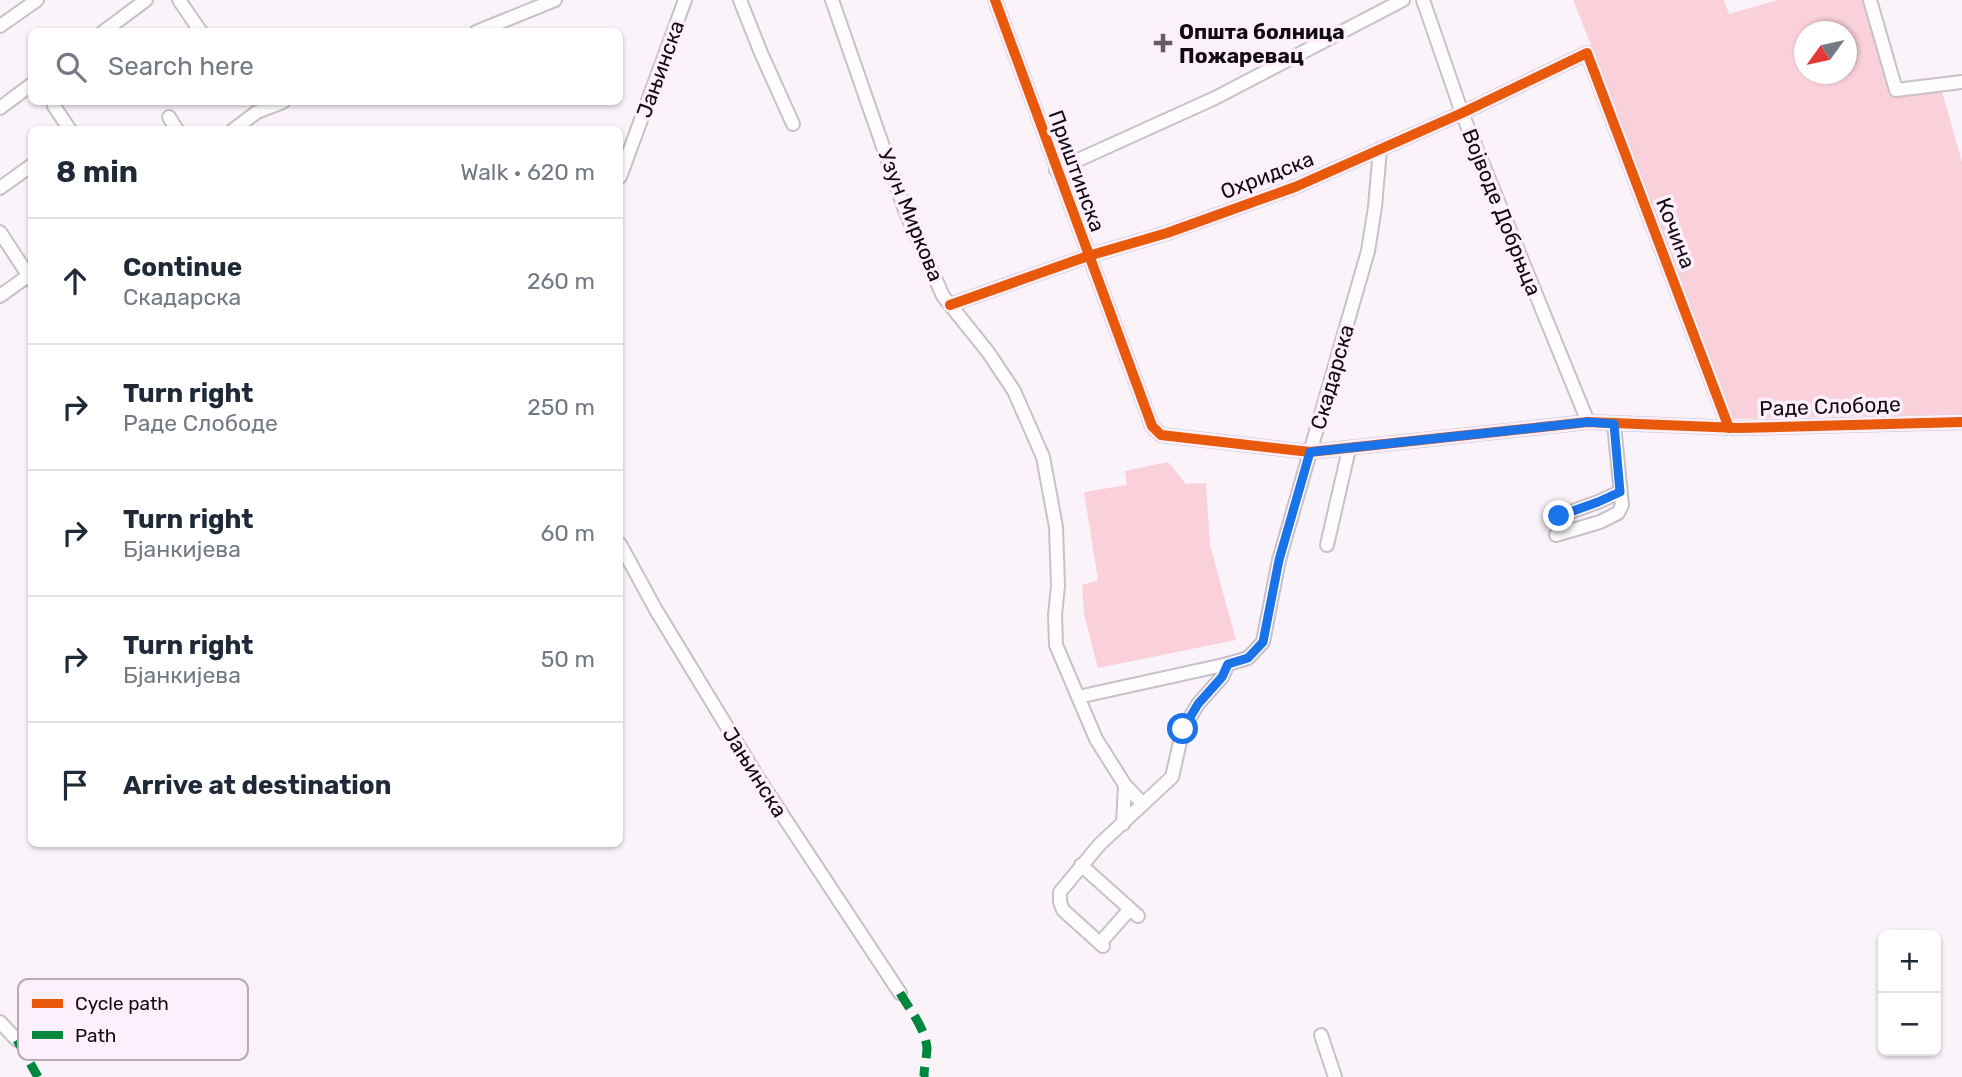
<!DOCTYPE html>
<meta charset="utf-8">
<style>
body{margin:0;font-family:Rubik,sans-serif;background:#f2f2f3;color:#1f2937}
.controls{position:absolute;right:21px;bottom:21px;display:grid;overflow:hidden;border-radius:10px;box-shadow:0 2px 5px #0004}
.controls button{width:63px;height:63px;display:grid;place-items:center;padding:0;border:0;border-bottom:2px solid #e0e1e3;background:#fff;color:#1f2937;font:35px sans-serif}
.compass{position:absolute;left:1794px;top:21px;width:63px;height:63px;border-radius:50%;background:#fff;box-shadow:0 2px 5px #0004;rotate:237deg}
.stop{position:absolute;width:21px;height:21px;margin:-16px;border:5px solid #1a73e8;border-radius:50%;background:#fff}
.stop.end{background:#1a73e8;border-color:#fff;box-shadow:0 2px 7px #0008}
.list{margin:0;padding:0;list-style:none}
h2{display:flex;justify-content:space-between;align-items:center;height:91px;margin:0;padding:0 28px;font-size:30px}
h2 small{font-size:23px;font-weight:400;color:#747a83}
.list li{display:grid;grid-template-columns:46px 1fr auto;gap:21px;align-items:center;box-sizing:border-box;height:126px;padding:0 28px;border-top:2px solid #e0e1e3}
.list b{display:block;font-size:26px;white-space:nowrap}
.list p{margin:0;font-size:23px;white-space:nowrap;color:#747a83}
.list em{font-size:23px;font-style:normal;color:#747a83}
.icon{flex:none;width:38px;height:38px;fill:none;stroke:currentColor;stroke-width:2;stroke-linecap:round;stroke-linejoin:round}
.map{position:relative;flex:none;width:1962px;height:1077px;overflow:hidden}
.search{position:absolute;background:#fff;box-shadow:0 2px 5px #0004;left:28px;top:28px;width:595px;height:77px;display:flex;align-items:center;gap:18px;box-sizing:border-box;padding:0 24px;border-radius:10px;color:#747a83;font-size:26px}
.panel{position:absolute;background:#fff;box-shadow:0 2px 5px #0004;left:28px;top:126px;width:595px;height:721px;border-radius:10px}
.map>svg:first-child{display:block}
</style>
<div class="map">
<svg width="1962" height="1077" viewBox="0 0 1962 1077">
<rect width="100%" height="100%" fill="#faf3f9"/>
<g fill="#fad1db" fill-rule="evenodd">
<path d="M1573 0H1724L1729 14 1778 0H1866L1895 94 1941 88 1962 162V414L1734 419 1602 85 1591 45ZM1804 32H1846V74H1804Z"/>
<polygon points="1168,462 1186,484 1206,483 1210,545 1236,640 1098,668 1084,614 1082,585 1098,580 1084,492 1127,485 1125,471"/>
</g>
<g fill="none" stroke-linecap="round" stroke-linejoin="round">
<g stroke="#c9c0c8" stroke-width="16">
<g id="minor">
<polyline points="179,0 201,32"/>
<polyline points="740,0 761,53 793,124"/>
<polyline points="832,0 905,210 943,296 988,352 1014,391 1043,457 1056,527 1058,586 1055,615 1056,645 1096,739 1125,785 1143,804"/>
<polyline points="995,0 1152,426 1161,435 1310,452 1588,422 1739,428 1962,422"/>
<polyline points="1423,0 1462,113 1588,422"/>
<polyline points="1870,0 1896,90 1962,82"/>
<polyline points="0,26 37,0"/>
<polyline points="103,32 146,0"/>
<polyline points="476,32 555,0"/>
<polyline points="54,106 70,130"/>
<polyline points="0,108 32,84"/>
<polyline points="169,117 177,130"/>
<polyline points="233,130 257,112 283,102"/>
<polyline points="1056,170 1215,98 1403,0"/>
<polyline points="620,177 685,0"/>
<polyline points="0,188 32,165"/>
<polyline points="0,232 32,281"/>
<polyline points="0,296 32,273"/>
<polyline points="950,305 1088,256 1167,233 1295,187 1462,113 1587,53 1729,428"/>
<polyline points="1559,516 1598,502 1620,492"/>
<polyline points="1556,535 1600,522 1618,513 1622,505 1614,424"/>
<polyline points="620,544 656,610 760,781 900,993"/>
<polyline points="1327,545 1349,449"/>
<polyline points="1078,697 1228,664"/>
<polyline points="1123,824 1125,785"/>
<polyline points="1081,865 1138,916"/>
<polyline points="1100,943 1130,909"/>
<polyline points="1103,946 1063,910 1060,902 1060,892 1100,844 1172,777 1183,729 1198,704 1222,677 1228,664 1248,658 1263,642 1279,560 1368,251 1375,207 1380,149"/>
<polyline points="0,1022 17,1040"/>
<polyline points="1321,1035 1335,1077"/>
</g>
</g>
<use href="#minor" stroke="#fefdfe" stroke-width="12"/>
<g stroke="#00873e" stroke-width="9" stroke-dasharray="18 9" stroke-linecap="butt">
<path d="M900 993C910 1010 925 1028 927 1048 927 1057 924 1066 924 1076L921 1077"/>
<polyline points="17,1040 38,1077"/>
</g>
<g stroke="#fdf0fc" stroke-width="15">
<g id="cycleway">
<polyline points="995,0 1152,426 1161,435 1310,452 1588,422 1739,428 1962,422"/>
<polyline points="950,305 1088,256 1167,233 1295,187 1462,113 1587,53 1729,428"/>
</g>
</g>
<use href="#cycleway" stroke="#e8590c" stroke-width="10"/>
</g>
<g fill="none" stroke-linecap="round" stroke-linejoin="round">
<polyline stroke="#1a73e8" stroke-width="9" points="1183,729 1198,704 1222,677 1228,664 1248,658 1263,642 1279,560 1310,452 1588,422 1614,424 1620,492 1598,502 1559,516"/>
</g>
<path fill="#645c64" stroke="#fdf0fc" stroke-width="2.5" d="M1159.5 32.5h7v7h7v7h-7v7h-7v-7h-7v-7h7z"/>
<g text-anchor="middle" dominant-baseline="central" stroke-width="7" stroke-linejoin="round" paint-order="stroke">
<g font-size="21" font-weight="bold" fill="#130a13" stroke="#fdf0fc" text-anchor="start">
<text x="1179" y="31">Општа болница<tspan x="1179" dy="24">Пожаревац</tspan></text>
</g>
<g font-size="21" fill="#130a13" stroke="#fdf0fc">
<text transform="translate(660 69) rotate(-70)">Јањинска</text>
<text transform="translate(1077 171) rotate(70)">Приштинска</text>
<text transform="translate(1267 175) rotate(-21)">Охридска</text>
<text transform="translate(1502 212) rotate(68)">Војводе Добрњца</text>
<text transform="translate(911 215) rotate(68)">Узун Миркова</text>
<text transform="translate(1676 233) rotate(69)">Кочина</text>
<text transform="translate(1332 377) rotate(-74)">Скадарска</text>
<text transform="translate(1830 406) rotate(-2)">Раде Слободе</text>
<text transform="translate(755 772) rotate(58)">Јањинска</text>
</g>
</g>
<rect x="18" y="979" width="230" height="81" rx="10" fill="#fdf0fc" stroke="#b7abb6" stroke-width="2"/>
<rect x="32" y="999" width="31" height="9" fill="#e8590c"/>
<rect x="32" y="1031" width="31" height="8" fill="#00873e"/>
<g font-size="19" fill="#130a13">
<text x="75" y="1010">Cycle path</text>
<text x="75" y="1042">Path</text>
</g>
</svg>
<div class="controls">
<button>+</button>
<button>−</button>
</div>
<svg class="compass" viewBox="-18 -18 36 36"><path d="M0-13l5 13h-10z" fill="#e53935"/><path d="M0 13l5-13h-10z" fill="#747a83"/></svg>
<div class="stop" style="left:1183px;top:729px"></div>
<div class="stop end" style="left:1559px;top:516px"></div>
<div class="search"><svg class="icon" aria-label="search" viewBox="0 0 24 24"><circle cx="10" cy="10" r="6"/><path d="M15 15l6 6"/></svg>Search here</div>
<section class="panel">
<h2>8 min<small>Walk · 620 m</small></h2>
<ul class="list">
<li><svg class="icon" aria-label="ahead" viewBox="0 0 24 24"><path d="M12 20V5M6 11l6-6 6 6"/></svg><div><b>Continue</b><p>Скадарска</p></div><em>260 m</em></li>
<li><svg class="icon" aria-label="right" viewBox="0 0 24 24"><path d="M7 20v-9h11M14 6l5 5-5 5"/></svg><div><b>Turn right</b><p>Раде Слободе</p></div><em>250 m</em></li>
<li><svg class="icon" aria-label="right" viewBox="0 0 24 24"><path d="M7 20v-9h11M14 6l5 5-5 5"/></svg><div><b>Turn right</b><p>Бјанкијева</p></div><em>60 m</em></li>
<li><svg class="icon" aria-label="right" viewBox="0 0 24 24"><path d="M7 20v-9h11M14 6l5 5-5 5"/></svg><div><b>Turn right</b><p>Бјанкијева</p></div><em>50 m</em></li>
<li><svg class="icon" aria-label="arrive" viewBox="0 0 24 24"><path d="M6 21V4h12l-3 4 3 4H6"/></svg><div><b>Arrive at destination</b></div></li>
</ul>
</section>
</div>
